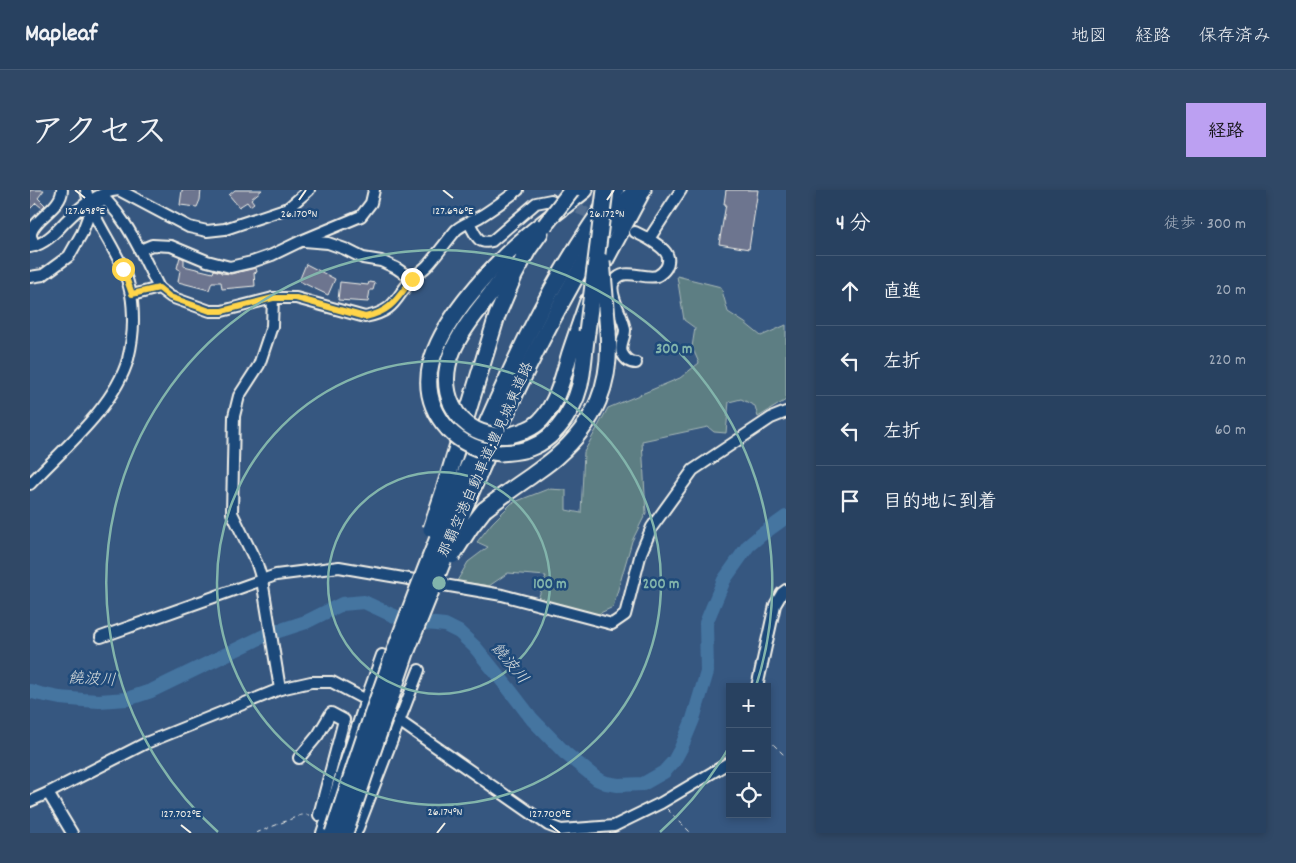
<!DOCTYPE html>
<html lang="ja">
<meta charset="utf-8">
<style>
body{margin:0;font-family:Dekko,"Klee One",sans-serif;background:#304866;color:#f1f3f6}
.controls{position:absolute;right:15px;bottom:15px;display:grid;overflow:hidden;border-radius:0px;box-shadow:0 2px 8px #0003}
.controls button{width:45px;height:45px;display:grid;place-items:center;padding:0;border:0;border-bottom:1px solid #445a75;background:#284160;color:#f1f3f6;font:25px sans-serif}
.stop{position:absolute;width:15px;height:15px;margin:-11px;border:4px solid #ffd54a;border-radius:50%;background:#fff}
.stop.end{background:#ffd54a;border-color:#fff;box-shadow:0 1px 5px #0008}
.list{margin:0;padding:0;list-style:none}
h2{display:flex;justify-content:space-between;align-items:center;height:65px;margin:0;padding:0 20px;font-size:21px}
h2 small{font-size:16px;font-weight:400;color:#a5afbd}
.list li{display:grid;grid-template-columns:32px 1fr auto;gap:15px;align-items:center;box-sizing:border-box;height:70px;padding:0 20px;border-top:1px solid #445a75}
.list b{display:block;font-size:19px;white-space:nowrap}
.list em{font-size:16px;font-style:normal;color:#a5afbd}
.icon{flex:none;width:28px;height:28px;fill:none;stroke:currentColor;stroke-width:2;stroke-linecap:round;stroke-linejoin:round}
.map{position:relative;flex:none;width:756px;height:643px;overflow:hidden;border-radius:0px}
header{display:flex;align-items:center;gap:30px;box-sizing:border-box;height:70px;padding:0 25px;background:#284160;border-bottom:1px solid #445a75}
header strong{font-size:24px}
nav{display:flex;gap:28px;margin-inline-start:auto;font-size:18px}
.intro{display:flex;align-items:center;justify-content:space-between;box-sizing:border-box;height:120px;padding:0 30px}
h1{margin:0;font-size:35px}
.button{padding:12px 22px;border-radius:0px;background:#bca0f2;color:#111;font-size:18px;font-weight:700}
main{display:flex;gap:30px;padding:0 30px}
aside{flex:1;background:#284160;border-radius:0px;box-shadow:0 2px 8px #0003}
.map>svg:first-child{display:block}
</style>
<header>
<strong>Mapleaf</strong>
<nav><a>地図</a><a>経路</a><a>保存済み</a></nav>
</header>
<div class="intro"><h1>アクセス</h1><a class="button">経路</a></div>
<main>
<div class="map">
<svg width="756" height="643" viewBox="0 0 756 643">
<rect width="100%" height="100%" fill="#365780"/>
<filter id="ink" filterUnits="userSpaceOnUse"><feTurbulence type="fractalNoise" baseFrequency=".02" numOctaves="2"/><feDisplacementMap in="SourceGraphic" scale="10" xChannelSelector="R" yChannelSelector="G"/><feConvolveMatrix kernelMatrix="1 2 1 2 8 2 1 2 1" color-interpolation-filters="sRGB"/></filter>
<g filter="url(#ink)">
<polygon fill="#5d7e83" stroke="#a8b8b6" points="647,86 691,97 698,122 715,133 731,146 756,135 756,210 728,227 725,216 711,209 699,212 696,243 684,242 678,237 612,251 616,323 602,351 583,417 564,426 507,412 516,386 478,383 459,396 427,391 438,372 458,357 447,352 462,333 482,313 518,299 536,300 536,320 551,323 554,262 578,218 650,188 669,173 662,157 665,138 654,130"/>
<g fill="none" stroke-linecap="round" stroke-linejoin="round">
<polyline stroke="#4474a0" stroke-width="14" points="0,501 10,504 30,508 53,510 69,511 97,509 121,501 236,445 276,432 312,414 334,412 362,425 377,431 415,435 429,442 445,457 479,499 502,529 535,563 567,589 576,593 588,595 613,594 634,582 644,571 651,558 663,529 677,482 676,433 694,390 718,356 731,345 756,327"/>
</g>
<g fill="#6d758f" stroke="#f4f1e8">
<polygon points="0,0 14,0 8,8 15,15 12,18 6,13 0,19"/>
<polygon points="152,0 171,0 170,10 167,17 150,15"/>
<polygon points="205,0 232,0 221,9 224,13 220,16 217,12 209,17 199,5"/>
<polygon points="696,0 728,0 719,59 689,54 696,14 694,14"/>
<polygon points="150,67 154,69 154,76 183,83 184,80 191,82 191,83 201,84 226,78 227,82 224,83 225,96 192,99 191,92 182,92 179,100 148,92 150,80 147,78"/>
<polygon points="276,74 305,89 298,105 269,91"/>
<polygon points="310,92 338,95 339,92 345,93 343,100 340,100 338,112 308,110"/>
</g>
<g fill="none" stroke-linecap="round" stroke-linejoin="round">
<polyline stroke="#526e90" stroke-width="10" stroke-dasharray="10 5" stroke-linecap="butt" points="534,13 572,29"/>
<g stroke="#f4f1e8" stroke-width="14">
<g id="minor">
<path d="M67 13 69 11H77C92 27 100 41 110 60"/>
<path d="M439 33C446 44 447 55 462 51L506 13 521 10"/>
<polyline points="605,42 619,49 651,0"/>
<polyline points="274,51 298,53 315,59 333,68 351,71 366,78 382,89"/>
<path d="M5 56C4 53 1 48 1 45 1 30 32 18 32 0"/>
<path d="M0 57C15 54 25 43 35 32 50 17 67 2 89 0L159 37 177 41 195 39 258 18 279 0"/>
<polyline points="0,87 13,85 39,66 52,43 61,19"/>
<polyline points="129,98 110,60 122,55 141,56 177,71 200,77 222,72 242,65 271,51 331,26 341,13 344,0"/>
<path d="M102 105 129 98 141 107 180 121H192L243 108H266L335 127C366 121 364 109 382 89 386 84 392 81 397 76 407 65 416 52 426 40 433 34 443 31 451 26 464 18 476 9 488 0"/>
<polyline points="243,108 242,136 229,175 209,206 204,226 202,323 227,374 232,390 250,499"/>
<path d="M606 173C600 173 595 169 592 163 589 155 595 148 595 140 594 127 577 103 584 92 593 76 614 90 627 86 631 84 634 81 636 78 644 63 629 56 619 49"/>
<path d="M0 294C33 259 85 216 98 169 101 157 103 144 103 131 103 112 101 97 93 79 82 52 62 29 56 0"/>
<polyline points="71,447 246,385 309,377 472,405 582,434 595,425 611,363 622,337 663,280 741,228 756,222"/>
<polyline points="727,497 745,415 752,403 756,400"/>
<polyline points="269,568 288,545 301,523 314,530 289,625"/>
<polyline points="18,603 42,643"/>
<polyline points="0,611 18,603 116,553 250,499 281,492 302,492 336,510 369,531 518,635 531,640 584,636 631,613 700,572"/>
<polyline points="292,643 336,510 352,465"/>
<polyline points="326,643 389,480"/>
</g>
</g>
<g stroke="#f4f1e8" stroke-width="19">
<g id="highway">
<polyline points="568,84 613,0"/>
<path d="M422 215C405 177 430 143 453 114 462 102 471 90 481 78"/>
<path d="M418 239C380 197 405 150 434 112 444 100 453 88 464 77 491 48 524 25 555 0"/>
<path d="M480 245C491 242 503 239 511 230 528 212 533 186 540 163 546 145 552 128 558 111"/>
<path d="M470 263C480 262 490 262 500 258 529 247 548 214 552 184 554 170 555 156 557 142"/>
<polyline points="414,300 467,126 484,86 498,60 510,43"/>
<path d="M424 309C470 202 515 94 586 0"/>
<path d="M436 314C467 242 499 170 538 101 557 66 578 31 605 0"/>
<path d="M454 320C469 308 485 297 501 286 509 280 518 274 526 267 566 232 582 193 578 141"/>
</g>
</g>
<g stroke="#f4f1e8" stroke-width="1" stroke-dasharray="5 4" stroke-linecap="butt">
<polyline points="737,548 756,567"/>
<polyline points="637,619 661,643"/>
<polyline points="226,643 271,625 279,625"/>
</g>
<use href="#minor" stroke="#1f4a7a" stroke-width="10"/>
<use href="#highway" stroke="#1f4a7a" stroke-width="15"/>
<g stroke="#f4f1e8" stroke-width="19" stroke-linecap="butt">
<g id="highway-bridge">
<polyline points="515,35 542,0"/>
<polyline points="572,71 578,141"/>
<polyline points="557,142 575,0"/>
<path d="M422 215C433 238 455 248 480 245"/>
<path d="M418 239C432 254 449 261 470 263"/>
<polyline points="401,339 414,300"/>
<polyline points="422,366 440,338 454,320"/>
<path d="M303 643C339 530 378 418 424 309"/>
<polyline points="315,643 376,463 436,314"/>
</g>
</g>
<use href="#highway-bridge" stroke="#1f4a7a" stroke-width="15"/>
</g>
</g>
<g fill="none" stroke-linecap="round" stroke-linejoin="round" filter="url(#ink)">
<path stroke="#ffd54a" stroke-width="6" d="M93 79 102 104 129 98 140 107 180 121H192L243 108H266L335 127C361 122 367 109 382 89"/>
</g>
<path fill="none" stroke="#f4f1e8" stroke-width="2" d="M45 0 55 8M413 0 423 8M269 10 276 0M577 10 584 0M151 635 161 643M520 635 530 643M407 643 415 633"/>
<g fill="none" stroke="#82b4ab" stroke-width="2.5">
<circle cx="409" cy="393" r="111"/>
<circle cx="409" cy="393" r="222"/>
<path d="M699 557A333 333 0 0 1 630 642M188 642A333 333 0 1 1 726 496"/>
</g>
<g text-anchor="middle" dominant-baseline="central" stroke-width="5" stroke-linejoin="round" paint-order="stroke">
<g font-size="15" fill="#f4f1e8" stroke="#1f4a7a">
<text transform="translate(457 270) rotate(-66)">那覇空港自動車道;豊見城東道路</text>
</g>
<g font-size="16" font-style="italic" fill="#dadedd" stroke="#1f4a7a">
<text transform="translate(479 474) rotate(50)">饒波川</text>
<text transform="translate(62 490) rotate(3)">饒波川</text>
</g>
</g>
<g font-size="12" text-anchor="middle" fill="#f4f1e8" stroke="#1f4a7a" stroke-width="5" stroke-linejoin="round" paint-order="stroke">
<text x="55" y="24">127.698°E</text>
<text x="423" y="24">127.696°E</text>
<text x="269" y="27">26.170°N</text>
<text x="577" y="27">26.172°N</text>
<text x="415" y="625">26.174°N</text>
<text x="151" y="627">127.702°E</text>
<text x="520" y="627">127.700°E</text>
</g>
<circle cx="409" cy="393" r="8" fill="#82b4ab" stroke="#1f4a7a" stroke-width="2.5"/>
<g font-size="15" text-anchor="middle" font-weight="bold" fill="#82b4ab" stroke="#1f4a7a" stroke-width="5" stroke-linejoin="round" paint-order="stroke">
<text x="644" y="163">300 m</text>
<text x="520" y="398">100 m</text>
<text x="631" y="398">200 m</text>
</g>
</svg>
<div class="controls">
<button>+</button>
<button>−</button>
<button><svg class="icon" aria-label="locate" viewBox="0 0 24 24"><circle cx="12" cy="12" r="6"/><path d="M12 2v4M12 18v4M2 12h4M18 12h4"/></svg></button>
</div>
<div class="stop" style="left:93px;top:79px"></div>
<div class="stop end" style="left:382px;top:89px"></div>
</div>
<aside>
<h2>4 分<small>徒歩 · 300 m</small></h2>
<ul class="list">
<li><svg class="icon" aria-label="ahead" viewBox="0 0 24 24"><path d="M12 20V5M6 11l6-6 6 6"/></svg><div><b>直進</b></div><em>20 m</em></li>
<li><svg class="icon" aria-label="left" viewBox="0 0 24 24"><path d="M17 20v-9H6M10 6l-5 5 5 5"/></svg><div><b>左折</b></div><em>220 m</em></li>
<li><svg class="icon" aria-label="left" viewBox="0 0 24 24"><path d="M17 20v-9H6M10 6l-5 5 5 5"/></svg><div><b>左折</b></div><em>60 m</em></li>
<li><svg class="icon" aria-label="arrive" viewBox="0 0 24 24"><path d="M6 21V4h12l-3 4 3 4H6"/></svg><div><b>目的地に到着</b></div></li>
</ul>
</aside>
</main>
